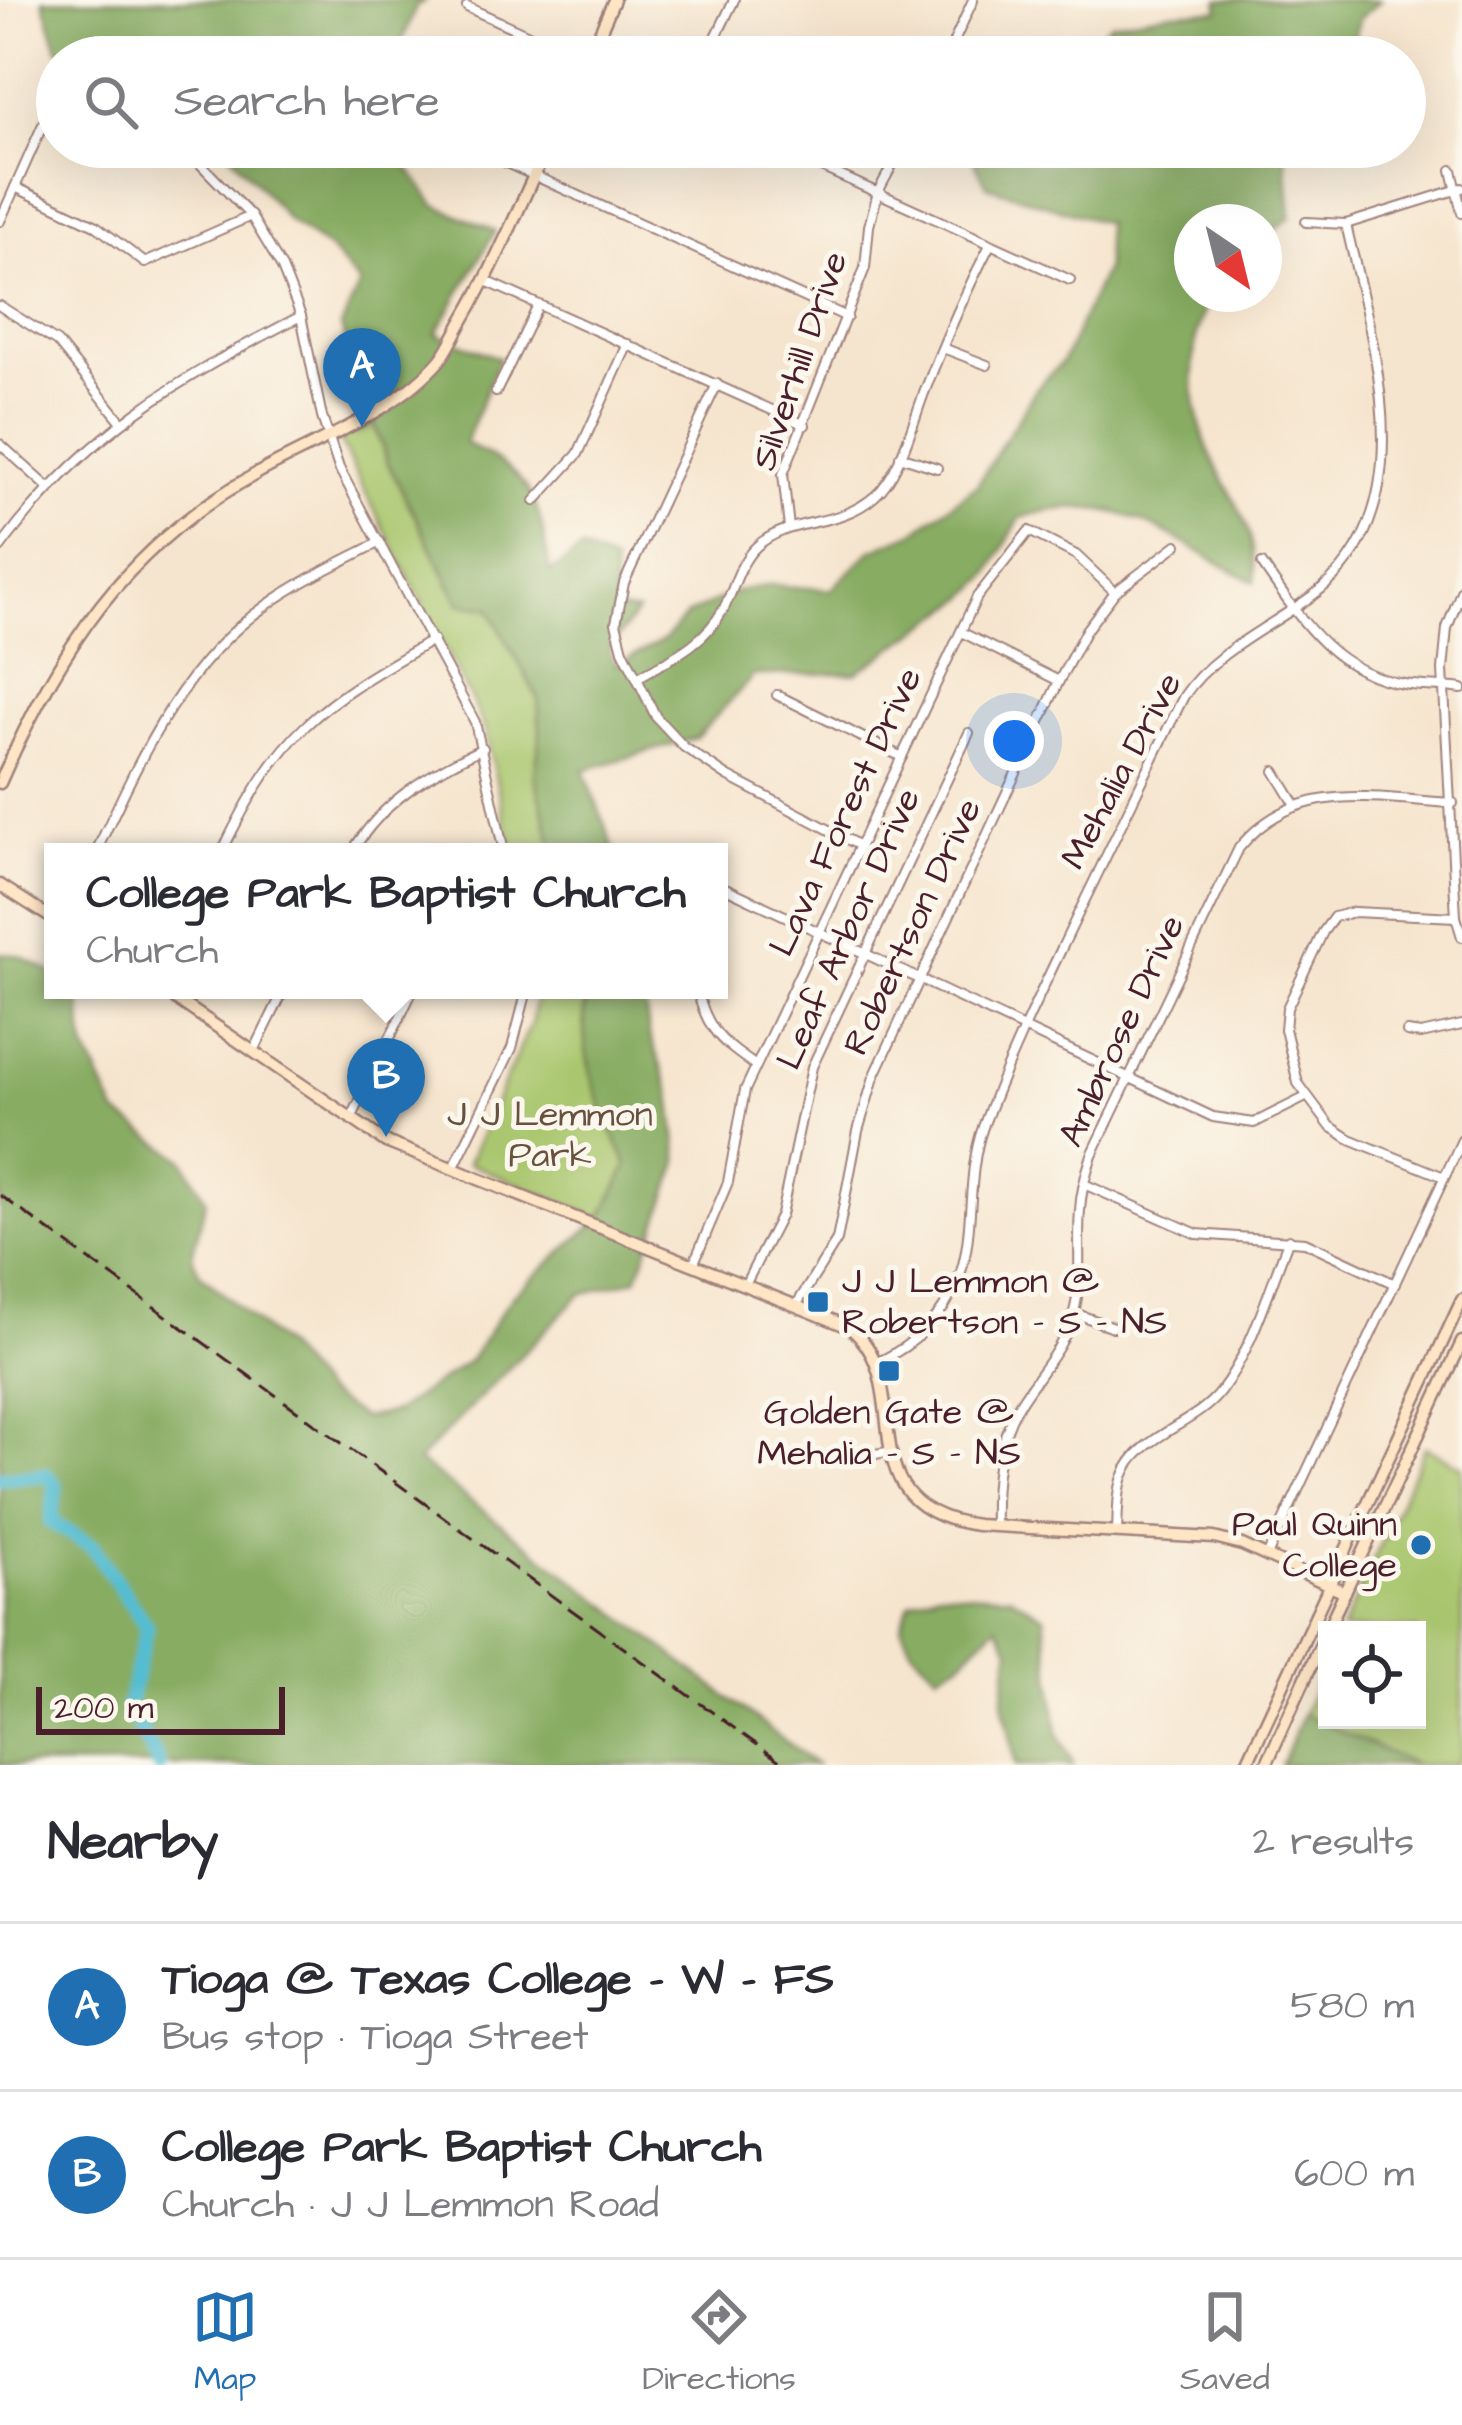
<!DOCTYPE html>
<meta charset="utf-8">
<style>
body{margin:0;font-family:"Architects Daughter",sans-serif;background:#f7f7f7;color:#2b2b33}
.controls{position:absolute;right:36px;bottom:36px;display:grid;overflow:hidden;border-radius:0px;box-shadow:0 12px 48px #0002}
.controls button{width:108px;height:108px;display:grid;place-items:center;padding:0;border:0;border-bottom:3px solid #e1e1e2;background:#fff;color:#2b2b33;font:60px sans-serif}
.compass{position:absolute;left:1174px;top:204px;width:108px;height:108px;border-radius:50%;background:#fff;box-shadow:0 12px 48px #0002;rotate:145deg}
.scale{position:absolute;left:36px;bottom:30px;width:249px;box-sizing:border-box;padding-left:12px;border:6px solid #4a1f2b;border-top:0;font-size:33px;line-height:42px;white-space:nowrap;color:#4a1f2b;-webkit-text-stroke:9px #fbf7ec;paint-order:stroke}
.you{position:absolute;left:1014px;top:741px;width:42px;height:42px;margin:-30px;border:9px solid #fff;border-radius:50%;background:#1a73e8;box-shadow:0 0 0 18px #1a73e833}
.badge{display:grid;place-items:center;width:78px;height:78px;border-radius:50%;background:#1f6fb2;color:#fff;font-size:39px;font-weight:700}
.pin{position:absolute;translate:-50% -99px;filter:drop-shadow(0 3px 6px #0008)}
.pin::after{content:'';position:absolute;top:63px;width:42px;height:36px;background:inherit;clip-path:polygon(0 0,100% 0,50% 100%)}
.popup{position:absolute;left:44px;top:843px;width:684px;height:156px;box-sizing:border-box;display:grid;place-content:center;border-radius:0px;background:#fff;filter:drop-shadow(0 3px 9px #0005);font-size:39px;white-space:nowrap;color:#7c7c81}
.popup b{font-size:45px;color:#2b2b33}
.popup::after{content:'';position:absolute;left:50%;top:100%;margin-left:-24px;border:24px solid transparent;border-top-color:#fff}
.list{margin:0;padding:0;list-style:none}
h2{display:flex;justify-content:space-between;align-items:center;height:156px;margin:0;padding:0 48px;font-size:51px}
h2 small{font-size:39px;font-weight:400;color:#7c7c81}
.list li{display:grid;grid-template-columns:78px 1fr auto;gap:36px;align-items:center;box-sizing:border-box;height:168px;padding:0 48px;border-top:3px solid #e1e1e2}
.list b{display:block;font-size:45px;white-space:nowrap}
.list p{margin:0;font-size:39px;white-space:nowrap;color:#7c7c81}
.list em{font-size:39px;font-style:normal;color:#7c7c81}
.icon{flex:none;width:66px;height:66px;fill:none;stroke:currentColor;stroke-width:2;stroke-linecap:round;stroke-linejoin:round}
.map{position:relative;flex:none;width:1462px;height:1765px;overflow:hidden}
.search{position:absolute;background:#fff;box-shadow:0 12px 48px #0002;left:36px;right:36px;top:36px;height:132px;display:flex;align-items:center;gap:30px;box-sizing:border-box;padding:0 42px;border-radius:66px;color:#7c7c81;font-size:45px}
.sheet{height:492px;background:#fff}
nav{display:flex;justify-content:space-around;align-items:center;box-sizing:border-box;height:168px;border-top:3px solid #e1e1e2;background:#fff;font-size:33px;color:#7c7c81}
nav a{display:grid;justify-items:center;gap:6px}
nav .on{color:#1f6fb2}
.map>svg:first-child{display:block}
</style>
<div class="map">
<svg width="1462" height="1765" viewBox="0 0 1462 1765">
<rect width="100%" height="100%" fill="#fbf7ec"/>
<filter id="ink" filterUnits="userSpaceOnUse"><feTurbulence type="fractalNoise" baseFrequency=".00833" numOctaves="2"/><feDisplacementMap in="SourceGraphic" scale="24" xChannelSelector="R" yChannelSelector="G"/><feConvolveMatrix kernelMatrix="1 2 1 2 8 2 1 2 1" color-interpolation-filters="sRGB"/></filter>
<filter id="wash" filterUnits="userSpaceOnUse"><feTurbulence type="fractalNoise" baseFrequency=".004" numOctaves="4" result="noise"/><feDisplacementMap in="SourceGraphic" scale="48" xChannelSelector="R" yChannelSelector="G"/><feGaussianBlur stdDeviation="2.7" result="paint"/><feColorMatrix in="noise" values="0 0 0 0 0 0 0 0 0 0 0 0 0 0 0 0 0 1.4 0 .05"/><feComposite in="paint" operator="in"/></filter>
<g filter="url(#wash)">
<rect width="100%" height="100%" fill="#f6e5ce"/>
<g fill="#aac76f" stroke="#7a734d" stroke-width="3">
<polygon points="373,424 388,463 460,604 489,608 538,698 540,735 535,776 554,852 512,852 485,730 476,709 339,440"/>
<polygon points="537,990 587,990 607,1120 628,1166 601,1219 468,1163 532,1021"/>
<polygon points="1425,1447 1462,1466 1462,1755 1455,1765 1415,1765 1303,1714 1327,1659 1327,1720 1417,1720 1417,1630 1341,1630"/>
</g>
<g fill="#87ac62" stroke="#686646" stroke-width="3">
<polygon points="43,0 426,0 416,7 396,57 74,57 58,49"/>
<polygon points="1219,0 1380,0 1359,19 1350,57 1076,57 1111,23 1168,13 1219,11"/>
<path d="M225 147H394L435 205 495 231 436 334 499 358 465 443C536 478 538 498 550 573L582 550 613 563 615 610 637 612 609 650 616 665 664 640 687 615 738 591 772 585 831 590 872 550 913 533 977 485 1036 389 1063 361 1106 267 1105 223 987 186 967 147H1285L1291 217 1264 239V222H1192V294H1212C1188 338 1188 393 1205 441 1225 497 1258 517 1255 582 1172 542 1119 484 1020 518L988 576 967 597 856 673 754 675 696 738 584 770 615 852H554L535 776 540 735 538 698 489 608 460 604 388 463 341 327 360 284 331 251 289 221Z"/>
<path d="M0 953 20 956 53 973V990H78L85 1047 116 1113 183 1159 206 1200 192 1256 199 1273 284 1347 323 1392 362 1418 395 1412 470 1360 512 1296 601 1218 628 1166C601 1107 575 1056 587 990H643L649 1034 671 1093 679 1162 637 1279 581 1294 418 1461 816 1765H0Z"/>
<polygon points="938,1591 1011,1596 1044,1616 1058,1733 1074,1765 1016,1765 1003,1701 1010,1648 997,1625 961,1661 937,1674 911,1648 901,1626 910,1602"/>
<polygon points="1303,1714 1415,1765 1281,1765"/>
</g>
<g fill="none" stroke-linecap="round" stroke-linejoin="round">
<polyline stroke="#54bdd2" stroke-width="15" points="0,1478 47,1475 56,1486 51,1522 92,1546 147,1627 128,1705 159,1765"/>
</g>
</g>
<g filter="url(#ink)">
<g fill="none" stroke-linecap="round" stroke-linejoin="round">
<g stroke="#a0827c" stroke-width="12">
<g id="street">
<polyline points="467,7 577,57"/>
<polyline points="697,57 713,43 734,0"/>
<polyline points="947,57 973,0"/>
<polyline points="184,147 251,216 282,268 301,316 322,417 339,468 475,722 504,852"/>
<polyline points="471,147 847,317"/>
<polyline points="777,147 1070,280"/>
<polyline points="1452,170 1462,213"/>
<polyline points="15,187 95,225 145,263 251,216"/>
<polyline points="0,221 57,93"/>
<polyline points="1306,222 1346,224 1462,188"/>
<polyline points="486,281 805,425"/>
<polyline points="0,306 57,342 121,421"/>
<polyline points="943,348 987,365"/>
<polyline points="717,384 624,583 616,623 623,650 656,717 684,747 727,776 860,846"/>
<polyline points="496,392 538,306"/>
<polyline points="0,444 49,488"/>
<polyline points="900,456 937,468"/>
<polyline points="535,501 578,454 628,344"/>
<polyline points="789,528 783,474 865,268 869,226 878,192 902,147"/>
<path d="M0 548C86 433 176 380 301 316"/>
<path d="M1262 564C1301 620 1333 672 1404 684 1423 687 1443 686 1462 689"/>
<polyline points="1462,589 1447,628 1443,670 1456,917 1462,937"/>
<polyline points="961,632 1059,681"/>
<path d="M637 678C670 659 704 644 723 610 735 589 738 563 757 546 791 516 838 529 875 496 901 474 913 420 926 388 945 339 966 291 990 245"/>
<polyline points="777,695 902,757"/>
<polyline points="1275,771 1295,804"/>
<path d="M96 852C139 761 181 664 267 605 302 580 342 562 380 542"/>
<path d="M222 852C279 732 320 704 433 640"/>
<path d="M352 852C383 800 430 773 483 748"/>
<polyline points="719,885 1213,1117 1254,1123 1306,1097"/>
<path d="M697 990C708 1032 722 1042 756 1066"/>
<polyline points="1407,1032 1421,1034 1462,1025"/>
<polyline points="254,1051 284,990"/>
<polyline points="352,1117 413,990"/>
<polyline points="453,1169 512,1048 527,990"/>
<polyline points="1444,1177 1350,1139 1330,1126 1298,1083 1285,1029 1287,1008 1323,932 1334,917 1354,912 1456,917"/>
<polyline points="1084,1184 1197,1234 1305,1242 1395,1284"/>
<polyline points="693,1265 728,1182 745,1090 977,597 1029,531 1076,555 1115,592"/>
<polyline points="745,1285 781,1215 812,1067 969,733"/>
<polyline points="797,1304 837,1240 858,1131 874,1077 1059,681 1086,630 1115,592 1177,545"/>
<polyline points="1074,1313 1113,1327"/>
<path d="M877 1363C915 1344 942 1320 958 1280 976 1236 965 1177 983 1127 1010 1053 1046 982 1080 910 1115 839 1148 767 1184 696 1215 649 1278 624 1321 589 1427 503 1370 335 1346 224"/>
<polyline points="822,1463 887,1452"/>
<path d="M995 1526C994 1486 997 1443 1017 1408 1036 1376 1064 1349 1074 1312 1083 1278 1077 1244 1080 1210 1081 1191 1086 1173 1092 1155L1239 848C1296 778 1374 799 1453 803"/>
<path d="M1117 1532C1118 1514 1117 1494 1123 1477 1138 1435 1194 1426 1220 1392 1253 1349 1269 1288 1289 1239"/>
<polyline points="1267,1556 1462,1140"/>
</g>
</g>
<g stroke="#a0827c" stroke-width="15">
<g id="secondary">
<polyline points="589,57 614,0"/>
<path d="M0 783C59 649 124 547 256 474 317 440 395 413 441 359 450 347 456 332 464 319 496 264 520 205 547 147"/>
<polyline points="0,885 53,919"/>
<path d="M163 990 386 1142 849 1327C922 1384 840 1506 977 1525L1214 1538 1242 1545 1345 1592"/>
<polyline points="1327,1630 1462,1342"/>
<polyline points="1246,1765 1462,1300"/>
<polyline points="1266,1765 1327,1631"/>
</g>
</g>
<use href="#street" stroke="#fff" stroke-width="8"/>
<use href="#secondary" stroke="#fee5c5" stroke-width="10"/>
<polyline stroke="#4a1f2b" stroke-width="3" stroke-dasharray="18 9" stroke-linecap="butt" points="0,1195 785,1765"/>
</g>
</g>
<g fill="#1f6fb2" stroke="#fbf7ec" stroke-width="4.5">
<rect x="806" y="1290" width="24" height="24" rx="6"/>
<rect x="877" y="1359" width="24" height="24" rx="6"/>
<circle cx="1421" cy="1545" r="12"/>
</g>
<g text-anchor="middle" dominant-baseline="central" stroke-width="10" stroke-linejoin="round" paint-order="stroke">
<g font-size="36" fill="#4a1f2b" stroke="#fbf7ec">
<text transform="translate(800 361) rotate(-71)">Silverhill Drive</text>
<text transform="translate(1122 771) rotate(-62)">Mehalia Drive</text>
<text transform="translate(846 812) rotate(-65)">Lava Forest Drive</text>
<text transform="translate(913 927) rotate(-65)">Robertson Drive</text>
<text transform="translate(849 929) rotate(-66)">Leaf Arbor Drive</text>
<text transform="translate(1122 1031) rotate(-65)">Ambrose Drive</text>
</g>
<g font-size="36" fill="#67513f" stroke="#fbf7ec">
<text x="550" y="1114">J J Lemmon<tspan x="550" dy="41">Park</tspan></text>
</g>
<g font-size="36" fill="#4a1f2b" stroke="#fbf7ec" text-anchor="start">
<text x="842" y="1281">J J Lemmon @<tspan x="842" dy="41">Robertson - S - NS</tspan></text>
<text x="889" y="1412" text-anchor="middle">Golden Gate @<tspan x="889" dy="41">Mehalia - S - NS</tspan></text>
<text x="1397" y="1524" text-anchor="end">Paul Quinn<tspan x="1397" dy="41">College</tspan></text>
</g>
</g>
</svg>
<div class="controls">
<button><svg class="icon" aria-label="locate" viewBox="0 0 24 24"><circle cx="12" cy="12" r="6"/><path d="M12 2v4M12 18v4M2 12h4M18 12h4"/></svg></button>
</div>
<svg class="compass" viewBox="-18 -18 36 36"><path d="M0-13l5 13h-10z" fill="#e53935"/><path d="M0 13l5-13h-10z" fill="#7c7c81"/></svg>
<div class="scale">200 m</div>
<div class="you"></div>
<div class="pin badge" style="left:362px;top:427px">A</div>
<div class="pin badge" style="left:386px;top:1137px">B</div>
<div class="popup"><b>College Park Baptist Church</b>Church</div>
<div class="search"><svg class="icon" aria-label="search" viewBox="0 0 24 24"><circle cx="10" cy="10" r="6"/><path d="M15 15l6 6"/></svg>Search here</div>
</div>
<section class="sheet">
<h2>Nearby<small>2 results</small></h2>
<ul class="list">
<li><span class="badge">A</span><div><b>Tioga @ Texas College - W - FS</b><p>Bus stop · Tioga Street</p></div><em>580 m</em></li>
<li><span class="badge">B</span><div><b>College Park Baptist Church</b><p>Church · J J Lemmon Road</p></div><em>600 m</em></li>
</ul>
</section>
<nav>
<a class="on"><svg class="icon" aria-label="map" viewBox="0 0 24 24"><path d="M3 6l6-2 6 2 6-2v14l-6 2-6-2-6 2zM9 4v14M15 6v14"/></svg>Map</a>
<a><svg class="icon" aria-label="directions" viewBox="0 0 24 24"><path d="M12 3l9 9-9 9-9-9zM9 14v-3h6M13 9l2 2-2 2"/></svg>Directions</a>
<a><svg class="icon" aria-label="saved" viewBox="0 0 24 24"><path d="M7 4h10v16l-5-4-5 4z"/></svg>Saved</a>
</nav>
